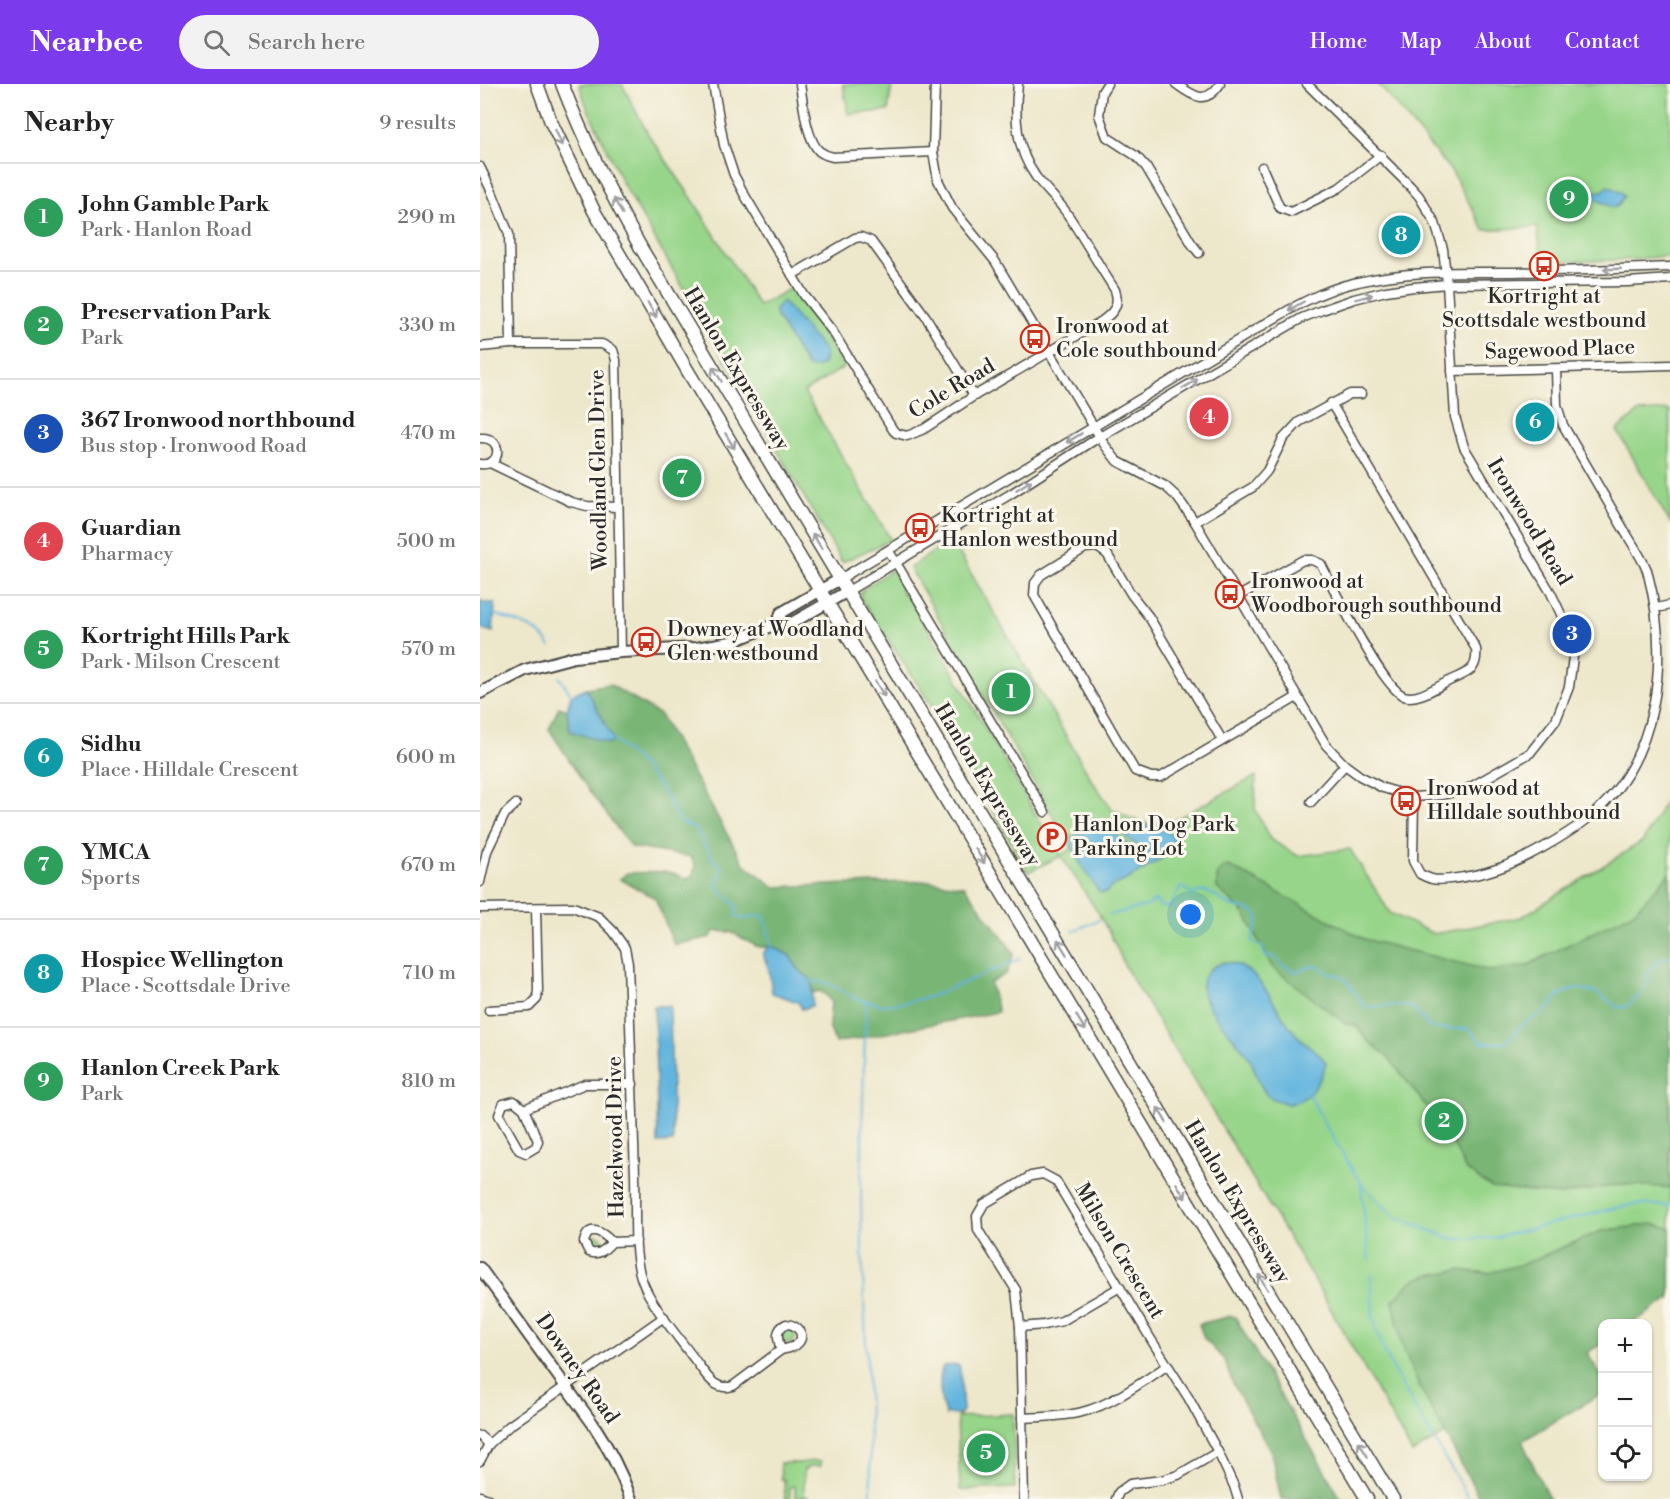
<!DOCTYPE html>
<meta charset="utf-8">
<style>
body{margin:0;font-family:"Libre Bodoni",serif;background:#f2f2f2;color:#222}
.controls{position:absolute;right:18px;bottom:18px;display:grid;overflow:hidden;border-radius:12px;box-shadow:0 2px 4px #0004}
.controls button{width:54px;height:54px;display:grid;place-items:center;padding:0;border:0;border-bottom:2px solid #e0e0e0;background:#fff;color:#222;font:30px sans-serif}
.you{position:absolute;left:711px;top:831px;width:21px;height:21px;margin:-15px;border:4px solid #fff;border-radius:50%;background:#1a73e8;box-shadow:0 0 0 9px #1a73e833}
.badge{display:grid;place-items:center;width:39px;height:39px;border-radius:50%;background:#7c3aed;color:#fff;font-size:20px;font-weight:700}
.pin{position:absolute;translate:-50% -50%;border:3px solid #fff;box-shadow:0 2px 6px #0006}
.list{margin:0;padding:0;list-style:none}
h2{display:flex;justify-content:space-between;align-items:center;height:78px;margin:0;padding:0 24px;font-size:26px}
h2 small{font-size:20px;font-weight:400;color:#767676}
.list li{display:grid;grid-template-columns:39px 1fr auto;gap:18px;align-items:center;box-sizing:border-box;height:108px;padding:0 24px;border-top:2px solid #e0e0e0}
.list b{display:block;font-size:22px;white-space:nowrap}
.list p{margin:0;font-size:20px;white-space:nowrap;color:#767676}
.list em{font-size:20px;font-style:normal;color:#767676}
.icon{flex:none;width:33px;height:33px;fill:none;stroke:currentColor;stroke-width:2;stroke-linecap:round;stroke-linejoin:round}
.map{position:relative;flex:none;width:1190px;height:1415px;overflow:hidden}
header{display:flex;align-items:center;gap:36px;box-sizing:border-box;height:84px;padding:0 30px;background:#7c3aed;color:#fff}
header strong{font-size:28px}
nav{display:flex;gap:33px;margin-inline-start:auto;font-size:21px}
.search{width:420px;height:54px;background:#f2f2f2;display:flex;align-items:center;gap:15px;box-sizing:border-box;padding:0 21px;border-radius:33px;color:#767676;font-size:22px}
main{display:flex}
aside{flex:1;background:#fff}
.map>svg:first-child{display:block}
</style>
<header>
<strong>Nearbee</strong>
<div class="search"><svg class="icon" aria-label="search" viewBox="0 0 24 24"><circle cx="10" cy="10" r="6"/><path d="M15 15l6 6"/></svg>Search here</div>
<nav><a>Home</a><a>Map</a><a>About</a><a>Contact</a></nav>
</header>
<main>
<aside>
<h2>Nearby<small>9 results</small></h2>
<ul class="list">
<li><span class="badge" style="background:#2e9e5b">1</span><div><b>John Gamble Park</b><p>Park · Hanlon Road</p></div><em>290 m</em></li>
<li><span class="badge" style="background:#2e9e5b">2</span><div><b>Preservation Park</b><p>Park</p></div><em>330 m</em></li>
<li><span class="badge" style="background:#1a4fb4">3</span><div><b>367 Ironwood northbound</b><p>Bus stop · Ironwood Road</p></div><em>470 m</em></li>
<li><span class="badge" style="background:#e0444e">4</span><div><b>Guardian</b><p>Pharmacy</p></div><em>500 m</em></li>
<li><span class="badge" style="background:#2e9e5b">5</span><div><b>Kortright Hills Park</b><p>Park · Milson Crescent</p></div><em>570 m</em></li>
<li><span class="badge" style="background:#0f9aa8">6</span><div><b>Sidhu</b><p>Place · Hilldale Crescent</p></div><em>600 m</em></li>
<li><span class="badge" style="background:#2e9e5b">7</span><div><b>YMCA</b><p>Sports</p></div><em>670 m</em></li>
<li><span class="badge" style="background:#0f9aa8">8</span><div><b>Hospice Wellington</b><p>Place · Scottsdale Drive</p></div><em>710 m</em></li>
<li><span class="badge" style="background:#2e9e5b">9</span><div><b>Hanlon Creek Park</b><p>Park</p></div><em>810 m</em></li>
</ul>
</aside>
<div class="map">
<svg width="1190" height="1415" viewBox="0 0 1190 1415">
<rect width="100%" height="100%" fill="#fbf7ec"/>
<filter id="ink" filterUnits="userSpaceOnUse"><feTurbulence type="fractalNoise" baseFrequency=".0167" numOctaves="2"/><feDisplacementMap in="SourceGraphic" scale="12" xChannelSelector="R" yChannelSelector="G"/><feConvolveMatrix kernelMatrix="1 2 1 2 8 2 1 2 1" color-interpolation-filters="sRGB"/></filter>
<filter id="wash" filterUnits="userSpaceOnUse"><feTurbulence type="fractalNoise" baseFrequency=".008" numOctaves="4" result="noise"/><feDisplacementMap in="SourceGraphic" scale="24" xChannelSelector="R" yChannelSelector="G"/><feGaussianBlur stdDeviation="1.35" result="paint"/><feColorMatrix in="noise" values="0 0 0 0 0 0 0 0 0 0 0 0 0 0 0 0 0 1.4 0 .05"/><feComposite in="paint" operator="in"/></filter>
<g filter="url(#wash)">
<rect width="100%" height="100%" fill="#ede7cb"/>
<g fill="#97d58a" stroke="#61805a" stroke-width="1.5">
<polygon points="99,0 142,0 168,50 213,116 279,222 313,203 364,283 324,308 411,456 362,478 143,100 107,23"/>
<polygon points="363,0 412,0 408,27 368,30"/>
<polygon points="898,0 1190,0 1190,172 1144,176 1062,178 1057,143 1004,146 972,88"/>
<polygon points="1190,326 1190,439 1137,346 1159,328"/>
<path d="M474 453 472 457 613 698 632 725 650 734 668 740 693 737 776 692 775 725 790 755 818 772 870 765 910 829 954 850 1042 833 1163 757 1190 708V1214L1151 1239 1122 1240 1107 1269 932 1369 833 1194 644 881C630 843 603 806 581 772L548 788 458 631 381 515V508L385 504 410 487 415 488 420 497 422 509 430 514 566 748 581 771 592 765 430 484Z"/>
<circle cx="116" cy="1158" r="7"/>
<path d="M307 1245 314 1247 316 1253 311 1259 304 1260C301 1255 300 1248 307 1245Z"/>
<polygon points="533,1330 535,1404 480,1406 477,1333"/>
<polygon points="333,1377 341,1377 341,1382 329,1382 328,1384 324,1385 324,1412 328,1413 329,1415 315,1413 315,1402 310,1403 310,1415 305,1415 304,1395 301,1395 300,1379 320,1379"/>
</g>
<g fill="#79b676" stroke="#527050" stroke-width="1.5">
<path d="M129 600 180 631 264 780 295 803 450 797 484 802 534 869 527 889 510 899 518 928 355 959 349 942 351 917C346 911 341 904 333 909L332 897 319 886 309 871 291 862C276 868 263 852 250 848 245 847 239 848 234 847L231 853 194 861 175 814 140 795 147 789 185 788 195 790 205 795 212 792C216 785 216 780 211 773L151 763 108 705 69 645 79 623 87 626 90 647 132 655 106 604Z"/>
<polygon points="749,782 884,855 1011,887 1046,882 1154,828 1190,789 1190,1104 1142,1100 1081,1111 1012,1104 986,1086 969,1052 909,974 885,954 876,941 866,940 792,883 765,830 737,804 737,790 744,783"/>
<polygon points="1172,1140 1190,1144 1190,1216 1189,1215 1153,1239 1122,1240 1122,1259 1107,1269 1122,1293 1122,1309 1042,1357 1069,1415 1000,1415 938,1300 922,1261 913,1217 932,1197 948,1191 979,1186 1009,1189 1043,1180 1121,1147"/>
<polygon points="751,1232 755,1233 861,1415 801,1415 791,1368 752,1298 745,1277 724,1254 719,1240"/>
</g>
<g fill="#63b5de" stroke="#477084" stroke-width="1.5">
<polygon points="1128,102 1142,109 1144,112 1138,122 1134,124 1111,113 1111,110 1113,108 1123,107"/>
<polygon points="302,217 346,268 343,280 336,284 327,283 294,228"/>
<polygon points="0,516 4,519 15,519 13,548 0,544"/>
<polygon points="106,604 133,655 130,660 90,647 87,626 91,611"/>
<path d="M647 739 679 744 692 751 696 757 694 767 645 797 634 801 625 809 619 808C611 795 589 767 592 753 604 748 622 741 634 749 637 750 639 753 641 755 648 762 658 767 667 769L668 766C655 760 644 755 639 742Z"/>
<polygon points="291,862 309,871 319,886 332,897 332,922 322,925 318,918 292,909 289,886 283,870 287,864"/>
<path d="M744 878C781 880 794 926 815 949 824 960 837 966 846 978 842 994 834 1010 818 1017 816 1017 811 1020 809 1020 806 1020 803 1018 800 1017 796 1016 791 1015 788 1012 778 1003 776 983 767 971 756 955 722 923 722 904 721 889 732 883 744 878Z"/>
<polygon points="174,922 190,922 193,1058 178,1059"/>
<path d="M478 1281 480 1284 483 1327 479 1331 467 1330 466 1332C460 1319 458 1295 463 1282Z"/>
</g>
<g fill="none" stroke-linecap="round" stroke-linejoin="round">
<g stroke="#63b5de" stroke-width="2">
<path d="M14 530C32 537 62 543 70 563"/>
<polyline points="79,593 93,613"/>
<polyline points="131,654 161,680 182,706 199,737 216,745 232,774 241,783 242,790 235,801 256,821 256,832 261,835 281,831 285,834 292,863"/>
<path d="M630 831 670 821 675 816 681 823H690L700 804C706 803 706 806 710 810L726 807C730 810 735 811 739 814 743 817 746 820 751 822 760 826 779 823 778 838 777 845 772 850 772 857L782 863 785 871 788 873 790 872 799 877 804 882 817 888 835 881 850 890 859 891 868 898 885 923 922 921 933 924 949 943 960 945H989L1002 959H1024L1043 940 1066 927 1079 911 1095 904 1116 908 1137 923H1146L1157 914 1166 901 1170 885 1181 875 1190 873"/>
<polyline points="593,847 619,836"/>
<polyline points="331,897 348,899 374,914 402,921 423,919 452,912 540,875"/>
<path d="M386 917C384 980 382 1042 381 1104 381 1208 391 1311 391 1415"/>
<polyline points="829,1010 844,1039 881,1100 914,1132 967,1153 974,1155 1014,1154 1135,1124 1156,1120 1190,1122"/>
<polyline points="881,1100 889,1176"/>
<polyline points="891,1192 893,1234 902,1262 915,1289 989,1415"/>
</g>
</g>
</g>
<g filter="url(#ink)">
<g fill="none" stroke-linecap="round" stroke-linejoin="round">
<g stroke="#484743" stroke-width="11">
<g id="minor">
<path d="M233 0 244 61 254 91 264 110 324 211 353 248 413 346 416 349 427 352 444 345 494 312 622 237C634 228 640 221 635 206 618 180 603 153 586 128 577 115 565 105 556 93 536 65 534 33 538 0"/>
<path d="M320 0C323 18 326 54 339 67 343 70 348 72 353 73L453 68"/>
<polyline points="455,0 453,68 458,96 472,124 515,177 624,360 637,377 685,402 697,413 715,438 846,661 865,681 880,692 903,704 934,713 962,711 989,704 1050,669 1076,636 1089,603 1093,573 1088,545 1071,509 984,363 975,333 967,200 963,165 955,139 939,112 930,102 827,0"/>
<polyline points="627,0 622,8 619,31 627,53 656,72 666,83 712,160 719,169"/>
<path d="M696 0C714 12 725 22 740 0"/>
<polyline points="0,83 12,108 29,150 31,260"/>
<polyline points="782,83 800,124 811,128 859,104 901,71"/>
<polyline points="312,191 375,154 381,153 391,157 446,233 494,312"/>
<polyline points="0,263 31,260 122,260 133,266 136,276 141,568"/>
<polyline points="972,287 1190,281"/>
<path d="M0 354C23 352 23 383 0 380"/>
<polyline points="10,379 91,418 107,422 138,423"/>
<polyline points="715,438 773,403 787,387 803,355 819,338 870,310 881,310"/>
<polyline points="409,467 565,728"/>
<path d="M360 495 775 246C808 226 840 206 878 198 929 186 983 188 1034 188 1086 187 1138 185 1190 183"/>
<polyline points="368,507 529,411 613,357 822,234 842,226 874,215 906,207 934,203 967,200 1148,198 1190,195"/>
<path d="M759 512 823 476H832L841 480C853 504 903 604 924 612 938 617 958 602 971 596 988 588 998 587 996 565L851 319"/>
<polyline points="1181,523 1190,521"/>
<polyline points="742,656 669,533 651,510 627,470 617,463 605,464 561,491 555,499 554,511 655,687 671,693 681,693 817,613"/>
<path d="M934 713 933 777 940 790C944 792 948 794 952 795 958 797 965 795 970 795 1007 791 1032 781 1064 763 1078 755 1093 746 1106 736 1181 678 1190 573 1167 486 1160 470 1149 455 1140 439 1121 406 1102 374 1083 341L1077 321 1076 285"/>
<polyline points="831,718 865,681"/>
<polyline points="0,798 7,767 25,730 36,720"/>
<path d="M0 824 93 823 119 833 133 847 145 864 148 880C151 951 153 1021 155 1091 156 1120 152 1170 162 1196 170 1220 199 1254 215 1276 225 1289 234 1308 253 1302L301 1266"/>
<polyline points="9,926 49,923 57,915 58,906 56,824"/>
<polygon points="34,1017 44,1025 58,1057 56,1063 46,1069 39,1066 19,1031 23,1020"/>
<polyline points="44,1025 105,1000 153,1000"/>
<path d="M132 1158C125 1165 120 1172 109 1168L104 1158C109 1139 122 1148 132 1158L156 1157"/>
<path d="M306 1240C317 1240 328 1252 316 1261 312 1264 305 1265 301 1266 298 1256 294 1246 306 1240Z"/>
<polyline points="540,1243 564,1241 582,1237 640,1203"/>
<path d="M542 1334C562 1333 583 1333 602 1328 631 1321 664 1297 688 1281"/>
<polyline points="0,1352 9,1360"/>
<polyline points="0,1377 9,1360 29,1342 184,1233"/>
<polyline points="0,1412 8,1415"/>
<polyline points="544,1415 540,1243 536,1206 498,1146 497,1132 504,1120 551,1092 563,1090 576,1097 672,1257 708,1313 738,1368 754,1402 758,1415"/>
<polyline points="636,1415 639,1408 650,1400 682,1396 698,1391 738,1368"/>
</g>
</g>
<g stroke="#484743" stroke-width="14">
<g id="major">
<polyline points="298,539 301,529 360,495"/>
<polyline points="0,609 45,586 94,573 141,568 216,564 251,558 298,539 310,540 368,507"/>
<path d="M0 1184 113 1340C129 1364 141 1388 151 1415"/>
</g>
</g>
<g stroke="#484743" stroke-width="15">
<g id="highway">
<polyline points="57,0 71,38 114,127 209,289 887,1415"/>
<path d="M82 0C104 57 131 111 161 164L913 1415"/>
</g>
</g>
<use href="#minor" stroke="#fff" stroke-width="8"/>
<use href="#major" stroke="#fff" stroke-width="10"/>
<use href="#highway" stroke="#fff" stroke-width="12"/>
</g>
<defs><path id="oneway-shaft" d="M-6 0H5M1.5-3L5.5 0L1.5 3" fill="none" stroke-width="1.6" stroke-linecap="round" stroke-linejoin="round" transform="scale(1.5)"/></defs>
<g stroke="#a0a0a0">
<use href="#oneway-shaft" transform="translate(79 54) rotate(66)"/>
<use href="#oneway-shaft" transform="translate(138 122) rotate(-119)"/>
<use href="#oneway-shaft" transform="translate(1132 185) rotate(178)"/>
<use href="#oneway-shaft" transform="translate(884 213) rotate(-15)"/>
<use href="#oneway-shaft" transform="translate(816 222) rotate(150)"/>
<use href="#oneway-shaft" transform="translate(172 226) rotate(60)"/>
<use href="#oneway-shaft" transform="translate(237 290) rotate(-121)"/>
<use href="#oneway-shaft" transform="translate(710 300) rotate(-31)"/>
<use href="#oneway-shaft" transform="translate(594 354) rotate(149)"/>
<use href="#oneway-shaft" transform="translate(250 357) rotate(59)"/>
<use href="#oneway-shaft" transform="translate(544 401) rotate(-32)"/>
<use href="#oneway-shaft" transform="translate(337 457) rotate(-121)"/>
<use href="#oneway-shaft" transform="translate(400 605) rotate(59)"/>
<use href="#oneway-shaft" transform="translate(500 772) rotate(59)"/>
<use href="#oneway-shaft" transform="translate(582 863) rotate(-121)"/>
<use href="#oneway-shaft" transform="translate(601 939) rotate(59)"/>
<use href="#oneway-shaft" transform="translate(682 1031) rotate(-121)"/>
<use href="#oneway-shaft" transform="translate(701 1107) rotate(59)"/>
<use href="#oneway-shaft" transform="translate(783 1198) rotate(-121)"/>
<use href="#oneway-shaft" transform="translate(883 1365) rotate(-121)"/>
</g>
</g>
<defs>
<g id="bus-ring" transform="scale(1.5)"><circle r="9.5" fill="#fbf7ec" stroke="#c8321e" stroke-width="1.5"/><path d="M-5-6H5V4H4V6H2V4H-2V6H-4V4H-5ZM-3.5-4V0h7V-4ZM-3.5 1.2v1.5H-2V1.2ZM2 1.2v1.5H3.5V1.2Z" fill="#c8321e"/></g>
<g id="parking-ring" transform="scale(1.5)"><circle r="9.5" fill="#fbf7ec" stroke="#c8321e" stroke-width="1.5"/><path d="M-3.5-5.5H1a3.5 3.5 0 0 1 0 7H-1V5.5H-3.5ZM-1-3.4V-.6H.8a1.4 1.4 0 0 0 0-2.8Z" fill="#c8321e"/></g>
</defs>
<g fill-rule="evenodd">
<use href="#bus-ring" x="1064" y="182"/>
<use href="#bus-ring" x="555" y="255"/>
<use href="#bus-ring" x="440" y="444"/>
<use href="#bus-ring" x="750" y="510"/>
<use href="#bus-ring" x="166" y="558"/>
<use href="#bus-ring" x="926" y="717"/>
<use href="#parking-ring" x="572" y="753"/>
</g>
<g text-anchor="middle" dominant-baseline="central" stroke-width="6" stroke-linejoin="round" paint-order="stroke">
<g font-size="21" fill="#2b2b2b" stroke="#fbf7ec" text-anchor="start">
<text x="1064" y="213" text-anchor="middle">Kortright at<tspan x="1064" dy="24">Scottsdale westbound</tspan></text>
<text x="576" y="243">Ironwood at<tspan x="576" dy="24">Cole southbound</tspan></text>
<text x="461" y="432">Kortright at<tspan x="461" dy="24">Hanlon westbound</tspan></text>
<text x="771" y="498">Ironwood at<tspan x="771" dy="24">Woodborough southbound</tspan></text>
<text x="187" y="546">Downey at Woodland<tspan x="187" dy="24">Glen westbound</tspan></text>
<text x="947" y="705">Ironwood at<tspan x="947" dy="24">Hilldale southbound</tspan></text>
<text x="593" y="741">Hanlon Dog Park<tspan x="593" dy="24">Parking Lot</tspan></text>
</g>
<g font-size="21" fill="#2b2b2b" stroke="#fbf7ec">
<text transform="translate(1080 266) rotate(-2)">Sagewood Place</text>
<text transform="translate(256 285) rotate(59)">Hanlon Expressway</text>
<text transform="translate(472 305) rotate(-31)">Cole Road</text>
<text transform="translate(119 386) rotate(-91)">Woodland Glen Drive</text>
<text transform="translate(1049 438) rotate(59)">Ironwood Road</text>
<text transform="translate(507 701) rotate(59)">Hanlon Expressway</text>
<text transform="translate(136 1053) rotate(-91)">Hazelwood Drive</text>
<text transform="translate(757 1118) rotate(59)">Hanlon Expressway</text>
<text transform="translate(639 1167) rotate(59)">Milson Crescent</text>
<text transform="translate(97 1285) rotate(55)">Downey Road</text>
</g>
</g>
</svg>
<div class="controls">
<button>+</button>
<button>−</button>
<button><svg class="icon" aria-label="locate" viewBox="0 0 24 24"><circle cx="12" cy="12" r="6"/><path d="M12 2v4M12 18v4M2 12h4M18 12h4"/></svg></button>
</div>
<div class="you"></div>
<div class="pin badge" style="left:531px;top:608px;background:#2e9e5b">1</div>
<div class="pin badge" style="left:964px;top:1037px;background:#2e9e5b">2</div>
<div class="pin badge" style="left:1092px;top:550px;background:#1a4fb4">3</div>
<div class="pin badge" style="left:729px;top:333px;background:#e0444e">4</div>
<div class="pin badge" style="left:506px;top:1369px;background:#2e9e5b">5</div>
<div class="pin badge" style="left:1055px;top:338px;background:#0f9aa8">6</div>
<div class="pin badge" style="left:202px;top:394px;background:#2e9e5b">7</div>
<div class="pin badge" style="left:921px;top:151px;background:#0f9aa8">8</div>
<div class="pin badge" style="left:1089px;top:115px;background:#2e9e5b">9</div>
</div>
</main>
